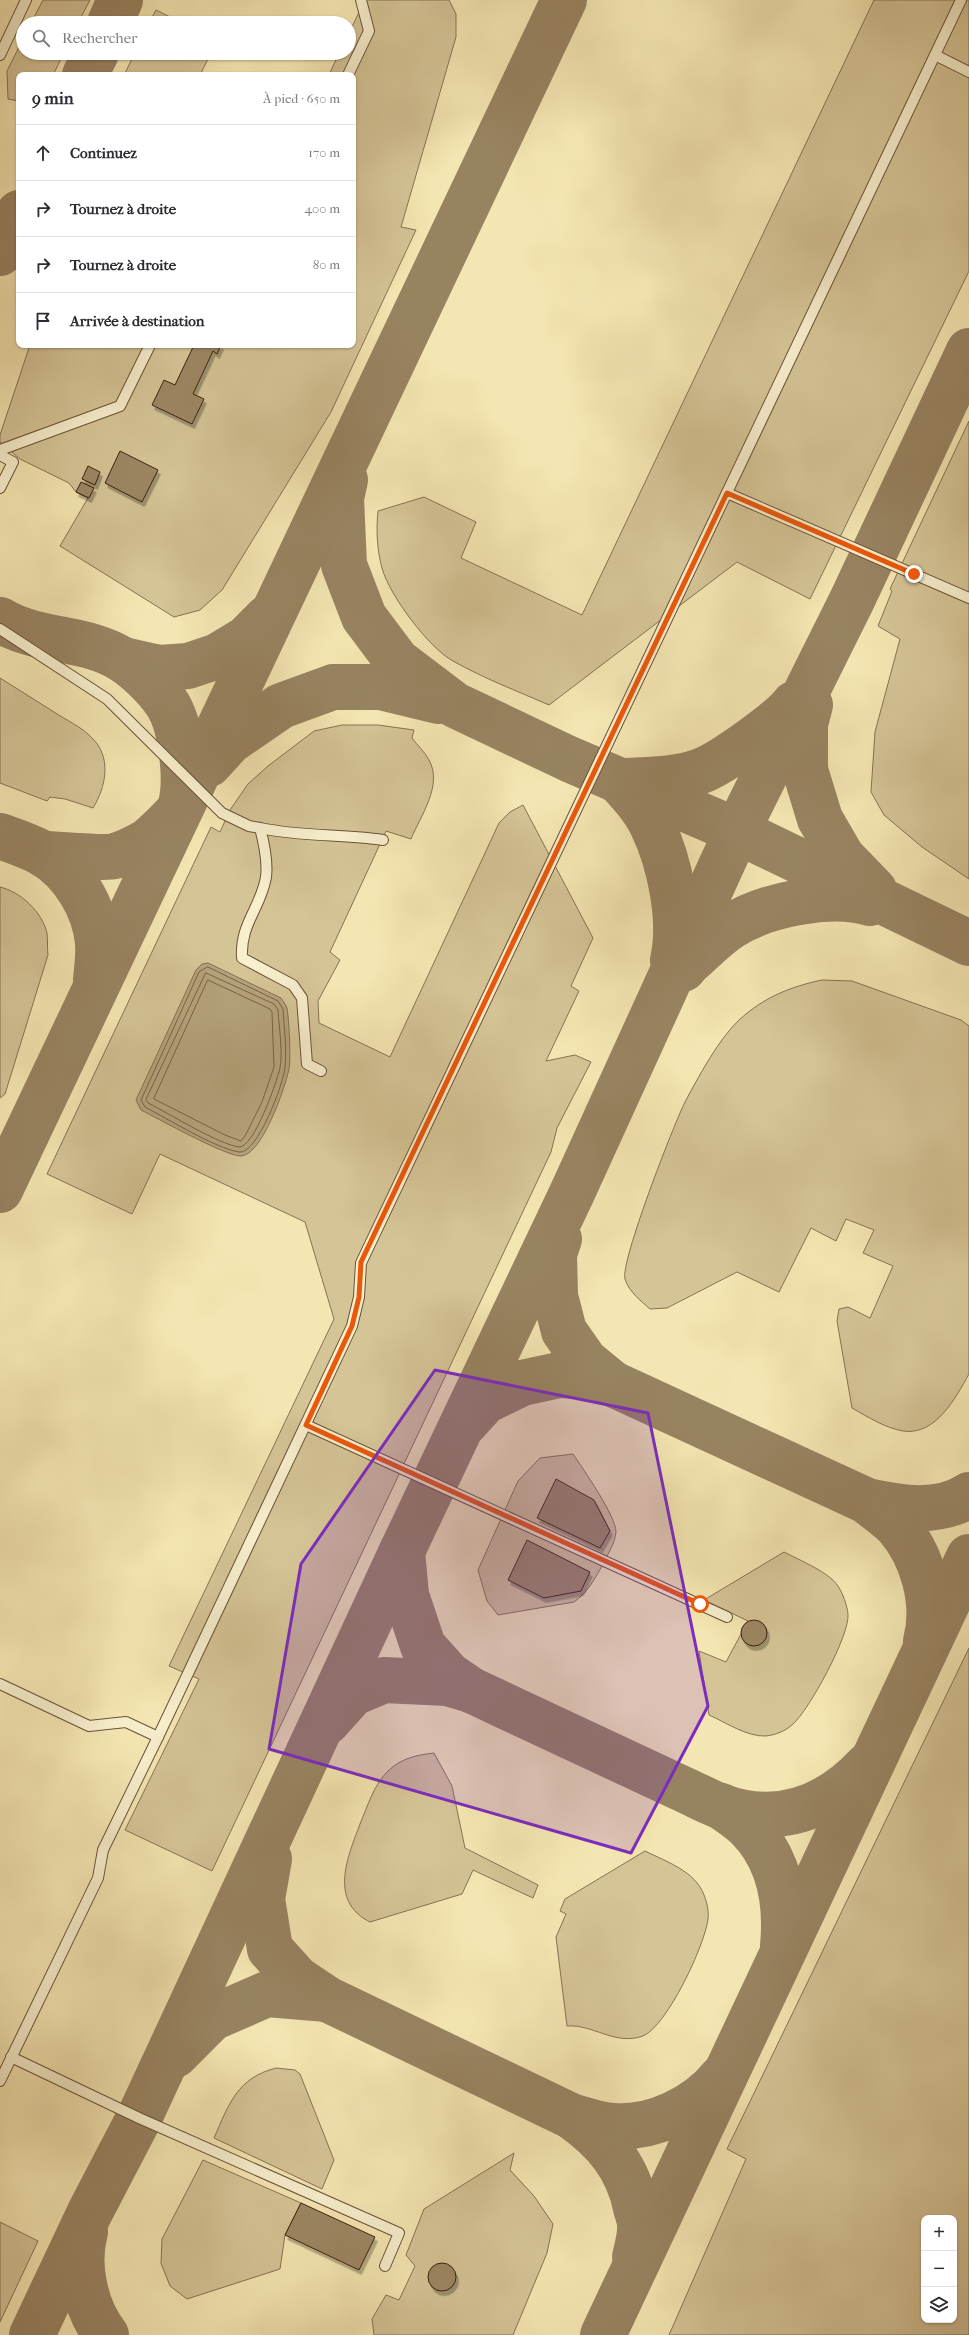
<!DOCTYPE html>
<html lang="fr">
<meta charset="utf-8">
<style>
body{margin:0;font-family:"IM FELL French Canon",serif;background:#f7f7f7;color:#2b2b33}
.controls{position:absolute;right:12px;bottom:12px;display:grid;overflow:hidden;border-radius:8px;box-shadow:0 1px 3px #0004}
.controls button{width:36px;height:36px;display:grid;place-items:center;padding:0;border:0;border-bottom:1px solid #e1e1e2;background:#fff;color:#2b2b33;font:20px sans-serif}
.stop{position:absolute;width:12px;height:12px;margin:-9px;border:3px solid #ea580c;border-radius:50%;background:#fff}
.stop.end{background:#ea580c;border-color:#fff;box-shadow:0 1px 4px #0008}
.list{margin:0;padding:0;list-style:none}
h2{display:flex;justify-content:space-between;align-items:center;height:52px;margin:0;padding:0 16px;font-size:17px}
h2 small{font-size:13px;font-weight:400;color:#7c7c81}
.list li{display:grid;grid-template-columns:26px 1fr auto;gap:12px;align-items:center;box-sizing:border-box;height:56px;padding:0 16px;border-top:1px solid #e1e1e2}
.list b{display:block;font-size:15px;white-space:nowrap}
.list em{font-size:13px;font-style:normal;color:#7c7c81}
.icon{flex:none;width:22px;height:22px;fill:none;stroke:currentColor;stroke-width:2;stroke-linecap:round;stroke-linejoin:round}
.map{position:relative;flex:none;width:969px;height:2335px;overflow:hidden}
.search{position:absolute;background:#fff;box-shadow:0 1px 3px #0004;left:16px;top:16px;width:340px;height:44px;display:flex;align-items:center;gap:10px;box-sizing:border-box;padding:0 14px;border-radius:22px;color:#7c7c81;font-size:15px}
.panel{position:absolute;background:#fff;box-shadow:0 1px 3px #0004;left:16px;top:72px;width:340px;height:276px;border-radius:8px}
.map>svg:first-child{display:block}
</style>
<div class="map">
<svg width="969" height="2335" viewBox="0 0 969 2335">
<defs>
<filter id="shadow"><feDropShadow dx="2.5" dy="4.5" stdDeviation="0" flood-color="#0004"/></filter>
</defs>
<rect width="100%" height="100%" fill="#f4e6b2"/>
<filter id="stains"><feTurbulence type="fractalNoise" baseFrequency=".005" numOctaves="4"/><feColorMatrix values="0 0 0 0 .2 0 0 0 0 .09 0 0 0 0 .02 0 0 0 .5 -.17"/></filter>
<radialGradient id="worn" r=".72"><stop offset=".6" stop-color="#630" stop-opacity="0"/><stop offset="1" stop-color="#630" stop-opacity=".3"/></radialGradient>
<g fill="#d5c496" stroke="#887253" fill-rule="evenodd">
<polygon points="43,0 90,0 78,23 31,23"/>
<polygon points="365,0 449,0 456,14 456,37 401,227 416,230 331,412 222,590 200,610 174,617 60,546 88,498 76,492 69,483 20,459 0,442 0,435 30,345 353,345 353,75 329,75 339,53 349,53 349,33"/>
<path d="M874 0H969V271L810 599 737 562 549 705C517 691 483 678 453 661 429 648 389 595 382 568 377 550 376 530 378 511L424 497 476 522 461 558 582 615Z"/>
<polygon points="156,10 182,23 149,23"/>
<polygon points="23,39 23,53 64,53 53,75 19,75 19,101 8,99 7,71"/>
<polygon points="135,53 211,53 200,75 124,75"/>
<polygon points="969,421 969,879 922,847 884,815 871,792 875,732 900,639 878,626 892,591 890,589"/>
<path d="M0 678C18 689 36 701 54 712 66 720 82 727 92 738 112 757 106 787 93 808L65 799 50 797 47 801 0 783Z"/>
<path d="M342 725H378L414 730 412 738C417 745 425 752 429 760 443 785 421 815 411 839L386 831 330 952 340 960 318 1001 319 1023 390 1057 499 823 510 812 523 805 593 938 571 986 579 991 546 1061 575 1055 591 1062 557 1128 551 1152 212 1871 125 1830 199 1679 169 1666 334 1319 305 1222 160 1154 132 1214 47 1174 211 827 220 832 230 810 248 784 268 766 314 731Z"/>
<path d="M0 887C21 892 42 912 47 933 48 940 47 948 48 955L5 1094 0 1098Z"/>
<path d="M822 980 852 981 961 1020 969 1026V1374C956 1397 936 1436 903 1431 885 1428 868 1417 852 1408L837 1321 839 1309 848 1307 870 1318 893 1266 863 1253 874 1230 846 1219 836 1241 811 1228 779 1292 737 1272 667 1308 650 1309C641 1301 629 1292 625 1279 620 1262 674 1124 685 1102 699 1076 718 1040 739 1020 763 998 789 987 822 980Z"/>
<path d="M573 1454C583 1469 616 1516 616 1532 615 1544 607 1555 602 1566 594 1580 588 1592 574 1602L498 1615 487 1601 478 1570 518 1481 540 1458Z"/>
<path d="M784 1552C799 1560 829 1572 838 1586 843 1594 847 1605 848 1614 850 1635 809 1710 793 1724 786 1731 775 1735 766 1736 747 1737 725 1722 709 1715L699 1651 726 1662 748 1621 704 1600Z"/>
<path d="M969 1648V2335H669L746 2159 727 2149ZM924 2218H954V2320H924Z"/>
<path d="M434 1753 452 1786 465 1848 538 1885 533 1898 473 1870 462 1894 370 1922C328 1901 348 1856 360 1824 368 1805 374 1784 389 1770 402 1758 417 1755 434 1753Z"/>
<path d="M645 1851C667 1862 695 1871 704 1895 707 1902 709 1912 708 1919 705 1945 667 2026 643 2036 615 2046 593 2024 567 2026L556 1937 566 1914 560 1911 565 1899Z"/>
<path d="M276 2068 295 2070 300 2074 334 2160 322 2189 214 2138C229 2104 237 2078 276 2068Z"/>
<polygon points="514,2153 510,2170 534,2196 553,2224 547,2253 513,2335 374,2335 372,2319 386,2295 399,2300 415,2266 406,2255 424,2209"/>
<polygon points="203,2160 301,2203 285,2235 280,2269 187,2299 170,2286 161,2263 162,2239"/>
<polygon points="0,2222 38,2241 0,2322"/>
</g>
<path fill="#b5a37b" stroke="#856f50" d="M208 963 281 998C283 1001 286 1005 287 1008 289 1019 291 1059 289 1069 285 1088 262 1155 241 1156 225 1156 159 1119 141 1110L136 1100 196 970 202 964Z"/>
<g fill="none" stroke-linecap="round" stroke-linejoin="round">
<g stroke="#786246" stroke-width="1">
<path d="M208 967 278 1001 283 1009C284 1028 287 1048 285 1067 284 1083 257 1155 239 1152 215 1148 168 1119 145 1107L141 1100 199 972Z"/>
<path d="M206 973 274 1004 278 1010C279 1027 283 1052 280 1068 277 1081 254 1148 239 1147 218 1144 170 1114 148 1103L146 1100Z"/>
<polygon points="208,980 270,1009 272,1012 274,1067 262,1102 245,1136 241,1141 225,1135 154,1099"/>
</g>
<g stroke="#988361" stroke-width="46">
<polyline points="110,23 120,0"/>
<polyline points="85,75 96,53"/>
<polyline points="0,253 19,213"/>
<polyline points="345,480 341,498 344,565 364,617 397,661 455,705 569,759 737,831 969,943"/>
<path d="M0 620C38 643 86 636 123 660 138 670 156 687 166 702 182 725 188 782 180 808 178 814 151 839 146 842 137 847 125 853 115 856 103 859 58 854 43 854"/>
<polyline points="123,660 159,668 188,666 218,656 246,639 267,618"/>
<polyline points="810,705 805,724 805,770 820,819 842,857 874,890"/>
<polyline points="209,764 230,741 281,706 333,687 380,687 438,701"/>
<path d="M619 781C631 794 644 808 652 825 670 862 682 920 673 960"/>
<path d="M622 781C647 780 677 780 701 771 722 763 781 721 794 704"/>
<path d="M0 836C14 841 29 846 42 853 73 871 95 908 98 943 99 955 97 968 96 980"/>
<path d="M683 969 688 963C702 951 715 937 730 927 764 905 831 891 870 903"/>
<polyline points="0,1190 564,0"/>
<polyline points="559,1239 554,1254 555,1296 564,1331 585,1361 613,1384"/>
<path d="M465 1423 485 1401 522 1383 559 1375 580 1376 613 1384 867 1501C899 1508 938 1515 969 1495"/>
<path d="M867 1501C876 1509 888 1517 897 1526 923 1556 936 1603 926 1641"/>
<path d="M402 1551 406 1595 423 1646 449 1675 471 1690 687 1791C698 1796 709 1802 720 1806 777 1827 828 1808 868 1765"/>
<polyline points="327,1722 353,1693 384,1680 447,1683 471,1690"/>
<path d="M721 1806C730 1813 740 1819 748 1827 780 1859 787 1903 783 1946"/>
<path d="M269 1859 262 1899 270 1949 297 1979 327 1999 571 2116C585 2120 599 2125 613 2126 653 2129 697 2108 722 2077"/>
<polyline points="175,2055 212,2018 267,1994 327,1999"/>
<path d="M571 2116C605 2140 628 2167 636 2208 638 2215 641 2223 640 2229 640 2238 637 2248 635 2257"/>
<path d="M85 2232C76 2265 85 2308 106 2335"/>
<polyline points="32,2335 90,2212 139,2118 402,1551 572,1193 737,831 852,600 969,351"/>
<polyline points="603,2335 969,1557"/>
</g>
</g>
<g fill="#9c8764" stroke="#3c2010" filter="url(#shadow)">
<polygon points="194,345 221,345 217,354 213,351 193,394 204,399 192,424 152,405 164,380 175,385"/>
<polygon points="120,451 158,470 142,502 105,483"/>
<polygon points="88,466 100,472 95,485 82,479"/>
<polygon points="81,482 94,488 89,498 76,492"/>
<polygon points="556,1479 594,1500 610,1531 600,1548 537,1518"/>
<polygon points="527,1540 590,1572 581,1591 544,1598 508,1580"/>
<circle cx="754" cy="1633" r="13"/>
<polygon points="301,2203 375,2237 359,2270 285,2235"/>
<circle cx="442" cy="2277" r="14"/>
</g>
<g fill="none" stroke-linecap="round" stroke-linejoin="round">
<g stroke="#6a5238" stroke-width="12">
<g id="lane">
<polyline points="0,55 26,0"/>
<polyline points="935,55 969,72"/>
<polyline points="348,75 369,31 361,0"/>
<polyline points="0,450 120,406 150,345"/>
<polyline points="0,455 13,462 0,488"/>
<polyline points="727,493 969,598"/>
<path d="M0 629 107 699 222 813 249 826 260 828C264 843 268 861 266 877 261 908 240 923 242 958L293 985 302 998 307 1064 321 1071"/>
<path d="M260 828C303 837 341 834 383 840"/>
<polyline points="306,1425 727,1617"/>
<polyline points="0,1684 89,1726 126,1722 158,1737"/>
<polyline points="11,2057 139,2118 399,2233 385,2266"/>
<polyline points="0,2081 98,1878 103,1850 158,1737 352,1326 359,1297 361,1263 961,0"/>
</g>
</g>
<use href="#lane" stroke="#f8efcd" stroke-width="10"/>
</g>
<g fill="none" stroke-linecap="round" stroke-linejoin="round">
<polyline stroke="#ea580c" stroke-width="5" points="700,1604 306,1425 352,1326 359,1297 361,1262 727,493 914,574"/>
</g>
<path fill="#7b2cbf" fill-opacity="0.2" stroke="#7b2cbf" stroke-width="3" stroke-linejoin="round" d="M435 1370 648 1413 708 1706 631 1853 269 1749 301 1564Z"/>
<rect width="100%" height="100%" filter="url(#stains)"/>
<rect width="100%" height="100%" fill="url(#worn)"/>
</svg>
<div class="controls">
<button>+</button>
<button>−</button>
<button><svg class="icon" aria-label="layers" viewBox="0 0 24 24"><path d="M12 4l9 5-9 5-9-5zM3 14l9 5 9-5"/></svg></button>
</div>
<div class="stop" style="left:700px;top:1604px"></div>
<div class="stop end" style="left:914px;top:574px"></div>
<div class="search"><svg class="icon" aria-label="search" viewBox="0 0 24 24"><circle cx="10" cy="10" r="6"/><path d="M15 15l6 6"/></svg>Rechercher</div>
<section class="panel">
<h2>9 min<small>À pied · 650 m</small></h2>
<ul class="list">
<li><svg class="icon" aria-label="ahead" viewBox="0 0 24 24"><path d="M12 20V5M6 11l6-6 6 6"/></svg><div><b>Continuez</b></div><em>170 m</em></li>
<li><svg class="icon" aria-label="right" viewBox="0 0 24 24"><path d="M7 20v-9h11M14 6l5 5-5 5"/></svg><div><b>Tournez à droite</b></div><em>400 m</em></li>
<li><svg class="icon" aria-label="right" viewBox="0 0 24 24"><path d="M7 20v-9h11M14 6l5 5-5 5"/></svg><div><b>Tournez à droite</b></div><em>80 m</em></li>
<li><svg class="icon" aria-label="arrive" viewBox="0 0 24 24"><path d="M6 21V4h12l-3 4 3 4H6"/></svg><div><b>Arrivée à destination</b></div></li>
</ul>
</section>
</div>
